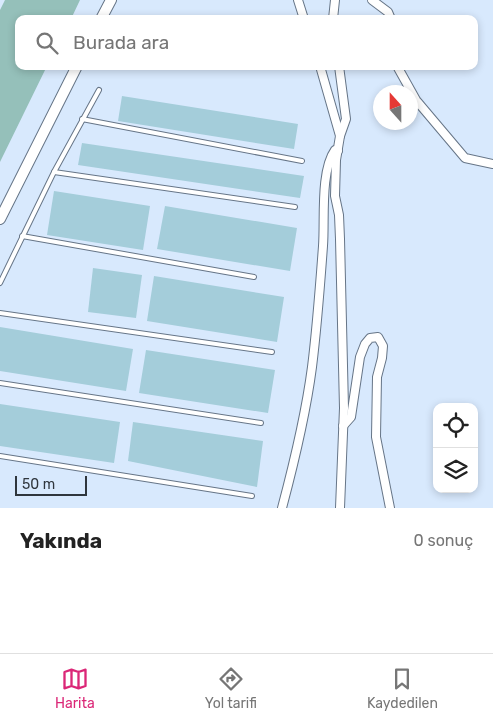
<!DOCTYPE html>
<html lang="tr">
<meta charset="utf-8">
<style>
body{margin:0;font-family:Rubik,sans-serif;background:#f6f6f6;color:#222}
.controls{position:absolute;right:15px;bottom:15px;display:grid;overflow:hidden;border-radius:10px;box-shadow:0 2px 8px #0003}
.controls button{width:45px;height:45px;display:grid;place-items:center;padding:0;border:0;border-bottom:1px solid #e0e0e0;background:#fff;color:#222;font:25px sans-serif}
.compass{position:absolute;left:373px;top:85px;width:45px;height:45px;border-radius:50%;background:#fff;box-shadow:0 2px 8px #0003;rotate:339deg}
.scale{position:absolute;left:15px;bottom:12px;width:72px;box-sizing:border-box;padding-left:5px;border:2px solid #2f363d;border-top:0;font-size:14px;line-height:18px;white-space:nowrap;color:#2f363d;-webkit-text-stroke:4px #d8e9fd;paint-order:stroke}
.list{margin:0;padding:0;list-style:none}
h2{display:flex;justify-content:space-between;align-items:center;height:65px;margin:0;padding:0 20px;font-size:21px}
h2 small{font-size:16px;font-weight:400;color:#767676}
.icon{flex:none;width:28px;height:28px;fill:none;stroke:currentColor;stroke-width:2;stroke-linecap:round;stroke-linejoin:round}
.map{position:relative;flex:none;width:493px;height:508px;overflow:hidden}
.search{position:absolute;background:#fff;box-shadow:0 2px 8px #0003;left:15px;right:15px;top:15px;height:55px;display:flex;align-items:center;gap:12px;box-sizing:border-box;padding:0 18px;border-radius:10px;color:#767676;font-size:19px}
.sheet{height:145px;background:#fff}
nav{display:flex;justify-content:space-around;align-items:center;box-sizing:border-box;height:70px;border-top:1px solid #e0e0e0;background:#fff;font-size:14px;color:#767676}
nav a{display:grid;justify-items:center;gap:2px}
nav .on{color:#db2777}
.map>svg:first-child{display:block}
</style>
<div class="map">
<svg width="493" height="508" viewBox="0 0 493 508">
<rect width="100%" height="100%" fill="#d8e9fd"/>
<polygon fill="#95c0ba" points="5,0 80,0 71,19 19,19 19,66 47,66 0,162 0,10"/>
<g fill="#a4cdda">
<polygon points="122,96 298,124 294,149 118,121"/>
<polygon points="82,143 304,176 300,198 78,165"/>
<polygon points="54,191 150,206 143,250 47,235"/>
<polygon points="165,206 297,228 290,271 157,249"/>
<polygon points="93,268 142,275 136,318 88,312"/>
<polygon points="154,276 284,297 277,342 147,321"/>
<polygon points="0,327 133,349 126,391 0,371"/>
<polygon points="146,350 275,370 268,413 139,393"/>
<polygon points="0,404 120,422 114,463 0,446"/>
<polygon points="133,422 263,441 257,487 128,461"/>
</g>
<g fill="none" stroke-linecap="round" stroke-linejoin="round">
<g stroke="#667587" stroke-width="6">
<g id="service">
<polyline points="82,119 302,161"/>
<polyline points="54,172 295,207"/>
<polyline points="22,236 254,277"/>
<polyline points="0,283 54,172 99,90"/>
<polyline points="0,313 272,352"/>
<polyline points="0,383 261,423"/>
<polyline points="0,456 252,496"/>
</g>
</g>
<g stroke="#667587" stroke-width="10">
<g id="minor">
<polyline points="298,0 304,19"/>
<polyline points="372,0 388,12 391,19"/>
<polyline points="333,19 335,0"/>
<polyline points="320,66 340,136 336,160 335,196 339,215 340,239 344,408 340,508"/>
<polyline points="339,66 346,119 340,136"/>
<polyline points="397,66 416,100 465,158 493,164"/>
<polyline points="343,426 351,417 360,357 365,344 370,338 378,337 383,346 382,358 377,377 376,437 390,508"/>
<path d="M282 508C294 463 306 413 312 367 317 327 320 287 323 246 325 220 320 171 335 150L338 151"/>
</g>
</g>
<g stroke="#667587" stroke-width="12">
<g id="tertiary">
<polyline points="101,19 111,0"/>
<polyline points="0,219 77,66"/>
</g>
</g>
<use href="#service" stroke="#fff" stroke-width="4"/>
<use href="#minor" stroke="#fff" stroke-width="8"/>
<use href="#tertiary" stroke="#fff" stroke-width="10"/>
</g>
</svg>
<div class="controls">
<button><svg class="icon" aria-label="locate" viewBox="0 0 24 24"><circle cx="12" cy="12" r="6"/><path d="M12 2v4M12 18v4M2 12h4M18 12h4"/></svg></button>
<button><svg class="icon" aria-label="layers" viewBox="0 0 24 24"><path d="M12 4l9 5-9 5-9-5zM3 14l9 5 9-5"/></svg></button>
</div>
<svg class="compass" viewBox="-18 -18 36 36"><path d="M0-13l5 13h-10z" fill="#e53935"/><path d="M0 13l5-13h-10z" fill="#767676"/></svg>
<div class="scale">50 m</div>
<div class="search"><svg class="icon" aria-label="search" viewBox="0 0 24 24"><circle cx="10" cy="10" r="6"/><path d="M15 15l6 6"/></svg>Burada ara</div>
</div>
<section class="sheet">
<h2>Yakında<small>0 sonuç</small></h2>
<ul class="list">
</ul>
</section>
<nav>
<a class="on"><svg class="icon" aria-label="map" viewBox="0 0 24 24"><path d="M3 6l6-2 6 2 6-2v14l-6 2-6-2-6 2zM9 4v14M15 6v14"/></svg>Harita</a>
<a><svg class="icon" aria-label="directions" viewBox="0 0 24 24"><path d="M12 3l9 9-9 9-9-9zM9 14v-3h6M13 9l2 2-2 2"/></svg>Yol tarifi</a>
<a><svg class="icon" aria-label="saved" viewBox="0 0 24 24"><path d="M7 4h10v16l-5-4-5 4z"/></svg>Kaydedilen</a>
</nav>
